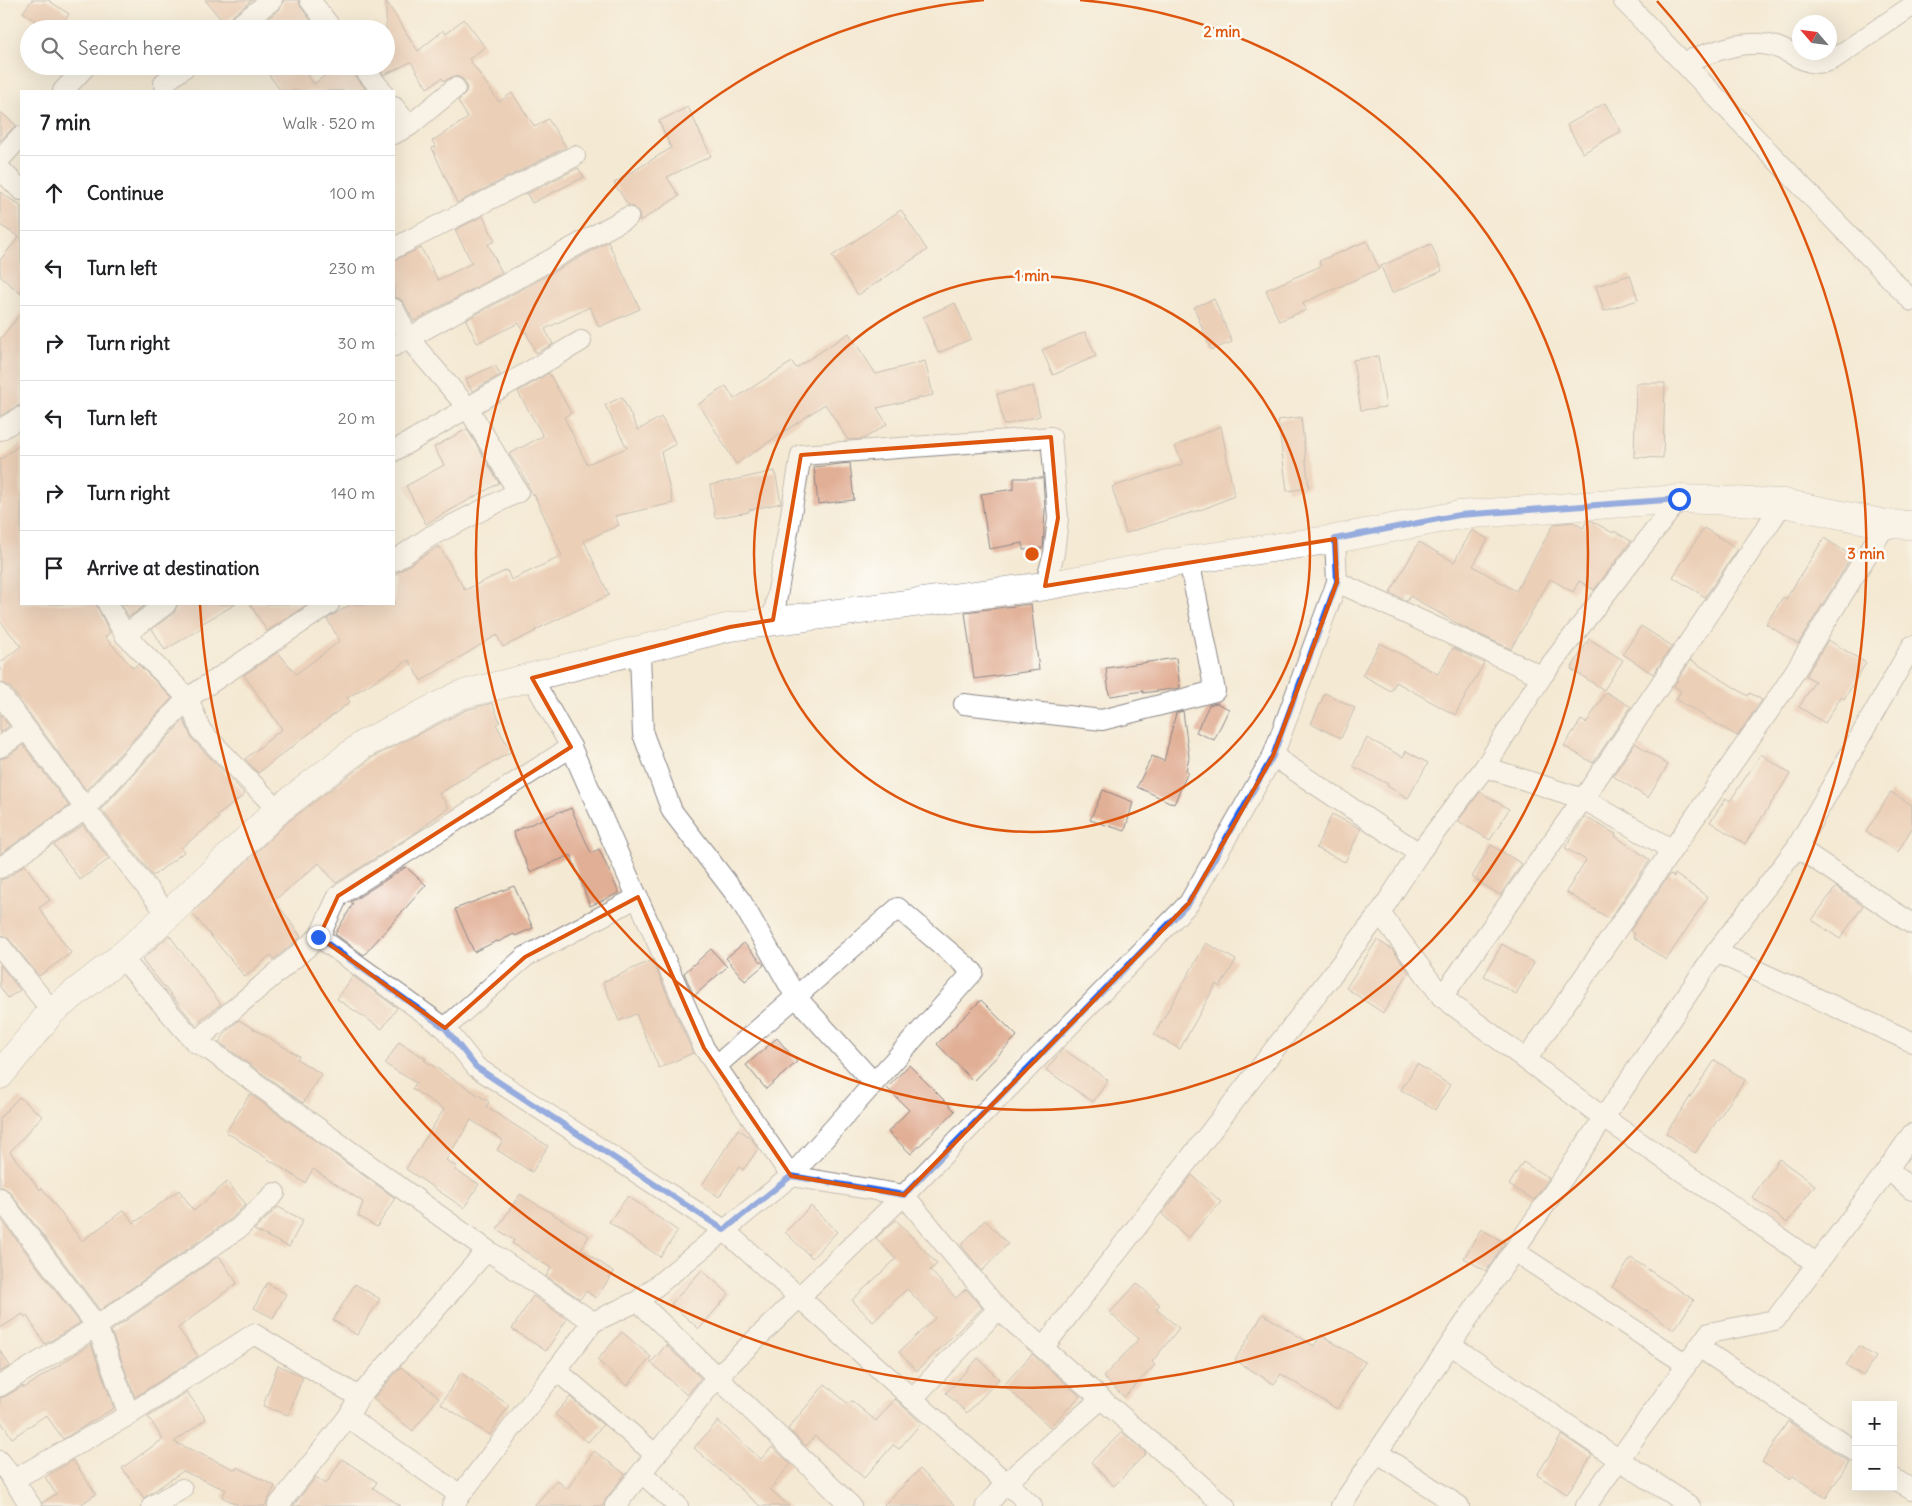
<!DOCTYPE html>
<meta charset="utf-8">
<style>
body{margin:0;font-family:Delius,sans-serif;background:#f6f6f6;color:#202124}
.controls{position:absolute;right:15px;bottom:15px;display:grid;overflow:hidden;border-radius:0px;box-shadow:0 5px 20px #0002}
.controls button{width:45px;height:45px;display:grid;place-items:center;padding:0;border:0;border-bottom:1px solid #e0e0e0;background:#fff;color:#202124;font:25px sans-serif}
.compass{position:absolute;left:1792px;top:15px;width:45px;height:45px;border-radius:50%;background:#fff;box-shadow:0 5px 20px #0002;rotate:298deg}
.stop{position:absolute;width:15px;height:15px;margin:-11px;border:4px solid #2563eb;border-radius:50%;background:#fff}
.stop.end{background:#2563eb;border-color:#fff;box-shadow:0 1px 5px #0008}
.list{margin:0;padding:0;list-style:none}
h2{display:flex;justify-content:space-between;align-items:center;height:65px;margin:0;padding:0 20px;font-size:21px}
h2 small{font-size:16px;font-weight:400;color:#757577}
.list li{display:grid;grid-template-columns:32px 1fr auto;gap:15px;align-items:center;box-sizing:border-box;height:75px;padding:0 20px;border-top:1px solid #e0e0e0}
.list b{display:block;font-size:19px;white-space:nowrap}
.list em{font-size:16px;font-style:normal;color:#757577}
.icon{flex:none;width:28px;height:28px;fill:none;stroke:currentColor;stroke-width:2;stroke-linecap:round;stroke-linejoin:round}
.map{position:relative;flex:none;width:1912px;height:1506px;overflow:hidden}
.search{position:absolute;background:#fff;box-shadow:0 5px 20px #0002;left:20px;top:20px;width:375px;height:55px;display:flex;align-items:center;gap:12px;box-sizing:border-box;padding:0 18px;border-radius:28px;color:#757577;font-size:19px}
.panel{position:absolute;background:#fff;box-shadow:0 5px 20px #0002;left:20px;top:90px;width:375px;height:515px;border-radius:0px}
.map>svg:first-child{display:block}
</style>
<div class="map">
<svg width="1912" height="1506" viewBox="0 0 1912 1506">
<rect width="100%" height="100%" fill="#fdfcf7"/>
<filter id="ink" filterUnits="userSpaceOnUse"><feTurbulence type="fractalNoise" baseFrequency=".02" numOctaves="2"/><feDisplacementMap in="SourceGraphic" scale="10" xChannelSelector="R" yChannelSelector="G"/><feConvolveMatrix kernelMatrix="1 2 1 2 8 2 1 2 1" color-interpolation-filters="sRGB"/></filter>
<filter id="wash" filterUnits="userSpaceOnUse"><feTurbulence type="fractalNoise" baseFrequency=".0096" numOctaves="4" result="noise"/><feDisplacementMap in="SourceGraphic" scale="20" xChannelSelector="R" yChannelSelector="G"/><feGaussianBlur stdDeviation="1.12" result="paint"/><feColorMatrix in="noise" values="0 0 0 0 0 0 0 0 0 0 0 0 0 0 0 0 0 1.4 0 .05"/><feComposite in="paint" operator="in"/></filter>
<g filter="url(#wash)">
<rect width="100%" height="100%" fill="#f4e9d3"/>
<g id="blocks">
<g fill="#e1af95">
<polygon points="32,0 48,0 69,14 59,29 47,29 23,12"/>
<polygon points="205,0 252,0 224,23"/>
<polygon points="284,0 298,0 301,7 317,29 274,29 267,19 280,9"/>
<polygon points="386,1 418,51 444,30 446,33 464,19 485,47 469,59 499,102 512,93 535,127 548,119 566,147 457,203 432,148 436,147 432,141 468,118 458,101 466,93 467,86 464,80 459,77 454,76 444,81 442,78 427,88 411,62 384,75 377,66 386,66"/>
<polygon points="262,66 300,66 314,84 337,66 350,66 353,73 367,91 281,91"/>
<polygon points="1605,103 1621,131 1583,153 1567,125"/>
<polygon points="688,107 711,156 667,177 679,196 639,222 640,217 638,211 634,207 628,205 614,183 671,148 659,121"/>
<polygon points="0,112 16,125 0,141"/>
<polygon points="578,168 584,177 532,203 527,194"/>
<polygon points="0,192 21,206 21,294 0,276 0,260 19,237 0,225"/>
<polygon points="901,210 927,250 858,295 832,256"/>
<polygon points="483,216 495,241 488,244 502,273 414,321 404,303 400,299 394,297 394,260 421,248 438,280 472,263 455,230"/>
<polygon points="1367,241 1379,269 1303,303 1306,310 1279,321 1266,290 1321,266 1319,261"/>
<polygon points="608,242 640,309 599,327 590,307 545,329 553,344 536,353 526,332 524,333 519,323 477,343 466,320"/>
<polygon points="1431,244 1442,271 1392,293 1381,266"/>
<polygon points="1630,275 1638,300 1604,311 1596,286"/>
<polygon points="1214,299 1232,342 1211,350 1194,307"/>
<polygon points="955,303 971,339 938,353 923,317"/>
<polygon points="21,313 21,405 15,407 0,416 0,339"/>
<polygon points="1085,332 1096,356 1053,375 1042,350"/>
<polygon points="849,333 876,374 925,361 933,395 877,408 887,424 864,439 848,440 825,404 736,464 699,404 726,386 734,399 792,362 796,368"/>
<polygon points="1378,356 1386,407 1361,410 1353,360"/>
<polygon points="495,365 500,375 472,391 466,379"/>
<polygon points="549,373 571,413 564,417 587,464 627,448 605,405 622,397 638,430 661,417 676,444 661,452 673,503 615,516 619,525 584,541 609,595 535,630 536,631 503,647 497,635 421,681 409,660 347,698 350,702 258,773 245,759 282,729 244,675 278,652 296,674 340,641 327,619 351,604 394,604 394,575 439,546 465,590 507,570 511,580 562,556 534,494 533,495 521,471 509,454 543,436 518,392"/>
<polygon points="1636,383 1665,383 1663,458 1634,457"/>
<polygon points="1033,386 1040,416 1004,425 997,394"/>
<polygon points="1301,417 1309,488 1287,491 1278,420"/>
<polygon points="1221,426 1234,496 1206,508 1126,533 1112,487 1183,464 1175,446"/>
<polygon points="467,429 499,483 426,524 406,486 444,465 434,447"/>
<polygon points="21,444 21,604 96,604 110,633 105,637 133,668 138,664 172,698 86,790 10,687 0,682 0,663 21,646 0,621 0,460"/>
<polygon points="850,463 854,500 818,504 814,467"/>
<polygon points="775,471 781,503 749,510 749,512 715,518 710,485"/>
<polygon points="1014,478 1043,478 1045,509 1043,548 1023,550 1023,543 989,549 981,494 1014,489"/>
<polygon points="1587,521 1592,521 1613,533 1614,531 1631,541 1594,590 1579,581 1573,592 1550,579 1511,649 1465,628 1410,596 1407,601 1390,593 1419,542 1454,562 1472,530 1488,539 1473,566 1516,591 1554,524 1573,522 1583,528"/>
<polygon points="1704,528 1738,549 1705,597 1673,577"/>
<polygon points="1824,538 1852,556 1798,644 1766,624 1783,597 1786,599"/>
<polygon points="121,604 147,604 129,617"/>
<polygon points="178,604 236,604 201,624 203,627 165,650 152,629 174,613"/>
<polygon points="250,604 308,604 267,631"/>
<polygon points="1031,604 1039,670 974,679 965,612"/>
<polygon points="1641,626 1672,646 1653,674 1623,654"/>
<polygon points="1589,639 1623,660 1604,690 1571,669"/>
<polygon points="1828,640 1866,663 1844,699 1841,697 1825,723 1799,707 1815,681 1806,676"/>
<polygon points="1380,643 1438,674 1453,648 1484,663 1455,715 1396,682 1391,691 1362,675"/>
<polygon points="1176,658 1180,688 1143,693 1143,691 1111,696 1109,694 1106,668"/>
<polygon points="1691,660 1748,696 1750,693 1762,700 1737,736 1676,699 1681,691 1674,686"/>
<polygon points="1606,692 1631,707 1593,763 1564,746 1581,720 1586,723"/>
<polygon points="1325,693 1355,708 1341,738 1311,724"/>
<polygon points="492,703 500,722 496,724 511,752 457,782 439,794 449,807 418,831 336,883 319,863 275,900 301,937 274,959 271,955 245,977 192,913 288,822 373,757 466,710"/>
<polygon points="1216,703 1229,709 1214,740 1196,732 1209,705"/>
<polygon points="1183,711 1189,757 1186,771 1188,772 1174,804 1137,787 1152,756 1164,761 1176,713"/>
<polygon points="0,714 9,726 0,733"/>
<polygon points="184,720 192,739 245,794 217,816 219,818 181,848 184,852 153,876 101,809"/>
<polygon points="1367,738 1403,757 1406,751 1428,763 1408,798 1387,786 1388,784 1353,766"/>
<polygon points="1635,743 1668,765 1648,798 1613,776"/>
<polygon points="23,745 69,806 0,854 0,759 7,757"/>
<polygon points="1761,754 1790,774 1745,844 1710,822 1726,798 1730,801"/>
<polygon points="1103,790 1133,802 1125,831 1090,820"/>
<polygon points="1480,792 1509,809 1490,840 1458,821"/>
<polygon points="1891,792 1912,805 1912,828 1898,852 1866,832"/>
<polygon points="571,808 591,853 599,849 619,893 590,906 571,855 530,872 513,832 561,811 562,812"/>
<polygon points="1332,814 1361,829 1345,862 1316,848"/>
<polygon points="1585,817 1616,834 1615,836 1650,860 1610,919 1566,892 1586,860 1565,848"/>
<polygon points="83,825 109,859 80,880 54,845"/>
<polygon points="1491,845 1522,864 1500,895 1472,877"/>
<polygon points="25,865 50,900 39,908 71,953 39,976 9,939 0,934 0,880 7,878"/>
<polygon points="406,867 426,885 364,955 335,934 353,904 351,902"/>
<polygon points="1670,874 1674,877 1675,874 1708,897 1666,960 1633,937 1635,934 1630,931"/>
<polygon points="514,886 533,928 515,936 514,934 498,942 497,941 474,952 455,909"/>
<polygon points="1836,887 1863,906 1840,939 1812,920"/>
<polygon points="169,935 221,1004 195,1024 142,960"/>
<polygon points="1377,940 1393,950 1409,972 1383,1013 1346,988"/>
<polygon points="744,943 764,965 745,981 726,958"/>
<polygon points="1206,943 1236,960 1220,987 1216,984 1180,1049 1154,1035"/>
<polygon points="1502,944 1534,963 1516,994 1484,976"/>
<polygon points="711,949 727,967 694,996 684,973"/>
<polygon points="652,960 693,1053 659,1068 636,1014 619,1021 603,982"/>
<polygon points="0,965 20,990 8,998 0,987"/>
<polygon points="353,976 397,1008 382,1029 337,999"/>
<polygon points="981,1000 1017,1036 973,1081 937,1044"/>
<polygon points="239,1020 299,1056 297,1059 321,1074 303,1103 219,1042 227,1031"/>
<polygon points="777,1038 797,1062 766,1089 746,1065"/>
<polygon points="399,1042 426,1059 424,1060 489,1102 486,1107 548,1146 532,1172 497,1150 503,1140 471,1120 446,1160 457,1167 455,1170 479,1184 464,1208 406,1169 444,1109 412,1089 416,1083 385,1064"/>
<polygon points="1063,1049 1108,1080 1093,1102 1046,1070"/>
<polygon points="1715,1060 1745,1080 1695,1153 1666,1133"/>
<polygon points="1417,1064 1450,1085 1435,1110 1401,1090"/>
<polygon points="909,1065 955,1111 911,1154 888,1132 909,1110 887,1088"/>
<polygon points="250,1094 395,1198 377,1227 358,1216 363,1202 313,1169 305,1183 226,1132"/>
<polygon points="19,1097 42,1116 10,1152 40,1190 42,1188 82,1241 124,1210 134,1223 179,1190 194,1211 227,1182 246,1204 231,1219 100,1310 9,1191 0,1186 0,1118"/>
<polygon points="738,1129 751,1138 758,1149 743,1170 739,1167 719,1197 702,1185"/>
<polygon points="1779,1159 1815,1185 1787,1223 1752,1197"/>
<polygon points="1523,1162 1549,1178 1534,1200 1509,1185"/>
<polygon points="1192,1175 1221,1202 1188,1238 1162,1214"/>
<polygon points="520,1194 589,1236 581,1249 614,1272 596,1298 586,1291 580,1299 546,1276 551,1268 512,1243 514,1240 497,1229"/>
<polygon points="628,1196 678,1231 660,1257 609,1222"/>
<polygon points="811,1206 837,1232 812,1258 785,1232"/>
<polygon points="278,1207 303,1220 289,1247 254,1230"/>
<polygon points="0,1218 80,1323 45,1344 27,1316 25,1317 23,1314 0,1328"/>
<polygon points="896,1220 937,1264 930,1270 956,1298 966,1289 982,1308 917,1371 899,1352 935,1318 907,1289 873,1322 852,1300 896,1259 876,1238"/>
<polygon points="985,1220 1008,1244 982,1271 961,1245"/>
<polygon points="1481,1229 1505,1243 1486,1271 1464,1258"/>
<polygon points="219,1256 237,1283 178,1328 198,1356 135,1397 111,1331"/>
<polygon points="1631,1258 1694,1300 1674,1330 1612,1287"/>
<polygon points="702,1270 729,1294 699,1329 671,1304"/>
<polygon points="267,1283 286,1294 273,1318 254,1308"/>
<polygon points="1137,1283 1160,1305 1156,1309 1179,1328 1152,1362 1155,1365 1124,1397 1103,1377 1139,1339 1110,1313"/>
<polygon points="355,1284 380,1299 357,1335 333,1320"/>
<polygon points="533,1296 567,1319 546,1351 512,1329"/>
<polygon points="1263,1314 1314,1346 1321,1335 1365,1362 1337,1409 1281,1374 1274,1384 1235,1360"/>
<polygon points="622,1332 651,1357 627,1386 597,1360"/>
<polygon points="91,1344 114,1408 63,1439 46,1415 12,1438 0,1420 0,1398 6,1396 23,1386 24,1388"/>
<polygon points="666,1345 701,1378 687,1395 651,1363"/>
<polygon points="1859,1346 1876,1357 1863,1376 1846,1365"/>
<polygon points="0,1350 10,1366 0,1372"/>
<polygon points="1032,1354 1080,1396 1050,1427 1004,1385"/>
<polygon points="978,1358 999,1379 967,1413 946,1393"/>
<polygon points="278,1365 303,1377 288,1415 263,1406"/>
<polygon points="401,1367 439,1397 413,1431 373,1399"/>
<polygon points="461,1373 509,1405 490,1435 441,1404"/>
<polygon points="825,1384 848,1404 852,1401 876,1421 895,1399 921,1423 899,1449 893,1445 864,1478 815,1436 806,1446 788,1429"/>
<polygon points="187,1392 206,1419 174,1442 236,1470 237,1467 275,1486 265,1506 240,1506 222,1497 226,1490 183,1471 144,1498 122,1468 163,1439 148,1417"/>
<polygon points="570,1397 603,1425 588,1442 555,1414"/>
<polygon points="718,1421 761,1459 772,1447 791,1464 770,1489 789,1506 760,1506 694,1448"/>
<polygon points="1788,1421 1849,1462 1826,1498 1793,1476 1790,1480 1762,1462"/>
<polygon points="1122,1432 1146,1453 1114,1486 1091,1462"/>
<polygon points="1562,1435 1592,1455 1567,1494 1537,1475"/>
<polygon points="594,1451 625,1474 606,1499 603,1506 534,1506 557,1480 567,1489"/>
<polygon points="342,1459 377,1482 373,1488 401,1506 293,1506 316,1477 326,1484"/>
<polygon points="73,1460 96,1494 79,1506 43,1506 42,1503 56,1494 45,1477"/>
<polygon points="920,1469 955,1506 883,1506"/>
</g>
</g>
</g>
<g filter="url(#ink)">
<use href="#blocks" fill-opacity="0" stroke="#8b8687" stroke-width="1"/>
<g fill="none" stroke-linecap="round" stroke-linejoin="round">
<g stroke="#8b8687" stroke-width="22">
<g id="street">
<polyline points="310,0 332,29"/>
<polyline points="1623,0 1912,301"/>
<polyline points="234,29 272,0"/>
<path d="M1683 62C1708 54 1735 42 1762 44 1789 45 1803 71 1832 60L1912 6"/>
<polyline points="362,66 382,91"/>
<polyline points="164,83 186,66"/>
<polyline points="63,91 86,66"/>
<polyline points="394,107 409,126"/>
<polyline points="394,134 409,126 455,88"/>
<polyline points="0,159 21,136"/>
<polyline points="0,169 21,190"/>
<polyline points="394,248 575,156"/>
<polyline points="394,309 409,339 468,408 518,492 431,536 394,561"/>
<polyline points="394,346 628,217"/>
<polyline points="0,430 21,417"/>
<polyline points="394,451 581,341"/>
<polyline points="1337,582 1542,676"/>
<polyline points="108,604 125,635 188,698 201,731 278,810"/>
<polyline points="773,620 801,455 1051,437 1058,518 1054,553 1045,586"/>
<polyline points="125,635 166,604"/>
<polyline points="636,650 640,654 643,734 672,811 741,901 796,997 874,1083"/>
<polyline points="532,678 571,747 704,1048 791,1176 638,1301"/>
<polyline points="0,694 94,820 168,915"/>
<polyline points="964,704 1102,720 1215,691 1189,560"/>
<polyline points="0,747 26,729"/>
<polyline points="1273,756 1419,853"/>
<polyline points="1485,767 1583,799 1671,849"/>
<polyline points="1797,847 1912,924"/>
<polyline points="0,868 85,809 188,698 329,604"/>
<polyline points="1380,913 1442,997 1604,1118 1816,1263"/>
<polyline points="319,937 445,1028 476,1067 724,1230 1032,1506"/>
<polyline points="0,946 52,1011"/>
<polyline points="1716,952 1912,1042"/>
<polyline points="121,957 195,1042 211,1051 487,1250 359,1397 348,1417 278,1506"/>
<polyline points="1442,997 1583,799 1783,503"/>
<polyline points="445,1028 525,957 638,897"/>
<polyline points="195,1042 319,937 338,896 571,747"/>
<polyline points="1526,1060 1784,689 1886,524"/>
<polyline points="716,1066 898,908 973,972 791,1176"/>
<polyline points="1888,1169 1912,1190"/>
<polyline points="791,1176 904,1195 998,1309 1225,1506"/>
<polyline points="0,1198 97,1326 129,1415"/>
<polyline points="1514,1251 1686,1364"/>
<polyline points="593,1322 638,1301 851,1506"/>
<polyline points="1451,1345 1618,1459 1690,1506"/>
<polyline points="1699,1347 1856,1452"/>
<polyline points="1043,1348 1380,913 1419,853 1485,767 1542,676 1679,499"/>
<polyline points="556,1370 656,1455"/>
<polyline points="0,1386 97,1326 239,1228 275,1193"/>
<polyline points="912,1399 998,1309"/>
<polyline points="348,1417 460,1495"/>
<polyline points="1378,1453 1459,1506"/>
<polyline points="0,1461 31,1506"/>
<polyline points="642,1473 678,1506"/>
<polyline points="1893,1478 1912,1490"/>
<polyline points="13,1480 129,1415 254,1334 359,1397"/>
<polyline points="152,1506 182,1489"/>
<polyline points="452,1506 593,1322 487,1250"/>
<polyline points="615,1506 717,1377 904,1195 1189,903 1273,756 1337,582 1335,539"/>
<polyline points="986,1506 1006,1483 1101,1399"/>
<polyline points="1341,1506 1716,952 1797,847 1912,646"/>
<polyline points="1586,1506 1709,1333 1775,1320 1888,1169 1912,1134"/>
</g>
</g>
<g stroke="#8b8687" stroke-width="29">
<polyline id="secondary" points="0,1075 52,1011 121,957 168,915 278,810 364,744 460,695 730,627 1045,586 1189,560 1335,539 1459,515 1679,499 1783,503 1886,524 1912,525"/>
</g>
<use href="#street" stroke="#fff" stroke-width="20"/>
<use href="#secondary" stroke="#fff" stroke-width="28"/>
</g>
</g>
<g fill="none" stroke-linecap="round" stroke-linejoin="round" filter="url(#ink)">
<polyline stroke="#2563eb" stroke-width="6" points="318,937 445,1028 476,1067 724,1230 791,1176 904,1195 1189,903 1273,756 1337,582 1335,539 1459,515 1679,499"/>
</g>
<path d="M0 0H1912V1506H0ZM1051 437 1058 518 1045 586 1335 539 1337 582 1273 756 1189 903 904 1195 791 1176 704 1048 638 897 525 957 445 1028 319 937 338 896 571 747 532 678 730 627 773 620 801 455Z" fill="#f4e9d3" fill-opacity=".55" fill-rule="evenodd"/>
<path fill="none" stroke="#de560e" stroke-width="4" stroke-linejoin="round" d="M1051 437 1058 518 1045 586 1335 539 1337 582 1273 756 1189 903 904 1195 791 1176 704 1048 638 897 525 957 445 1028 319 937 338 896 571 747 532 678 730 627 773 620 801 455Z"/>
<g fill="none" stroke="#de560e" stroke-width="2.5">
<circle cx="1032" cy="554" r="278"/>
<path d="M1080 0A556 556 0 1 1 984 0"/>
<path d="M1657 1A834 834 0 1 1 200 605"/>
</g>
<circle cx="1032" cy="554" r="8" fill="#de560e" stroke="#fdfcf7" stroke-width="2.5"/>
<g font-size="15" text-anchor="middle" font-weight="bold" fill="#de560e" stroke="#fdfcf7" stroke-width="5" stroke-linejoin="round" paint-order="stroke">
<text x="1222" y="37">2 min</text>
<text x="1032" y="281">1 min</text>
<text x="1866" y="559">3 min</text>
</g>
</svg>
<div class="controls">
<button>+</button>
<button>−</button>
</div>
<svg class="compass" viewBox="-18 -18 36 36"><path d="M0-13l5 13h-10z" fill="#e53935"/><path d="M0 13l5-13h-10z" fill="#757577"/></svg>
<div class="stop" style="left:1679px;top:499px"></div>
<div class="stop end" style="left:318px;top:937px"></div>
<div class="search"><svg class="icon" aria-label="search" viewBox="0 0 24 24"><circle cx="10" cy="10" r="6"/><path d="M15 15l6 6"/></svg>Search here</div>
<section class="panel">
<h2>7 min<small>Walk · 520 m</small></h2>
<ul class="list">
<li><svg class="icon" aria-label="ahead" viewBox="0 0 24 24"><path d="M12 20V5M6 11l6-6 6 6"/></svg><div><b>Continue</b></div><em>100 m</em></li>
<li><svg class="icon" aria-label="left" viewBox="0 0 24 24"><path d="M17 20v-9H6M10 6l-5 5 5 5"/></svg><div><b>Turn left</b></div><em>230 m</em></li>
<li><svg class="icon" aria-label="right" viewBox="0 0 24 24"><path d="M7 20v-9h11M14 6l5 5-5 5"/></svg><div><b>Turn right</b></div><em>30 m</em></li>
<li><svg class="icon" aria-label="left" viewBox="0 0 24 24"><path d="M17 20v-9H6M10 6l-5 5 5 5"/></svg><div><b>Turn left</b></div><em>20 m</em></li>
<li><svg class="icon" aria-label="right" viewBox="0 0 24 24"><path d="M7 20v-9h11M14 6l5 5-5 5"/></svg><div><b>Turn right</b></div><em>140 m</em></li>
<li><svg class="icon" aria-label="arrive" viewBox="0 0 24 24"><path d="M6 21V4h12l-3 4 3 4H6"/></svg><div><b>Arrive at destination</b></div></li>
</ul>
</section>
</div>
